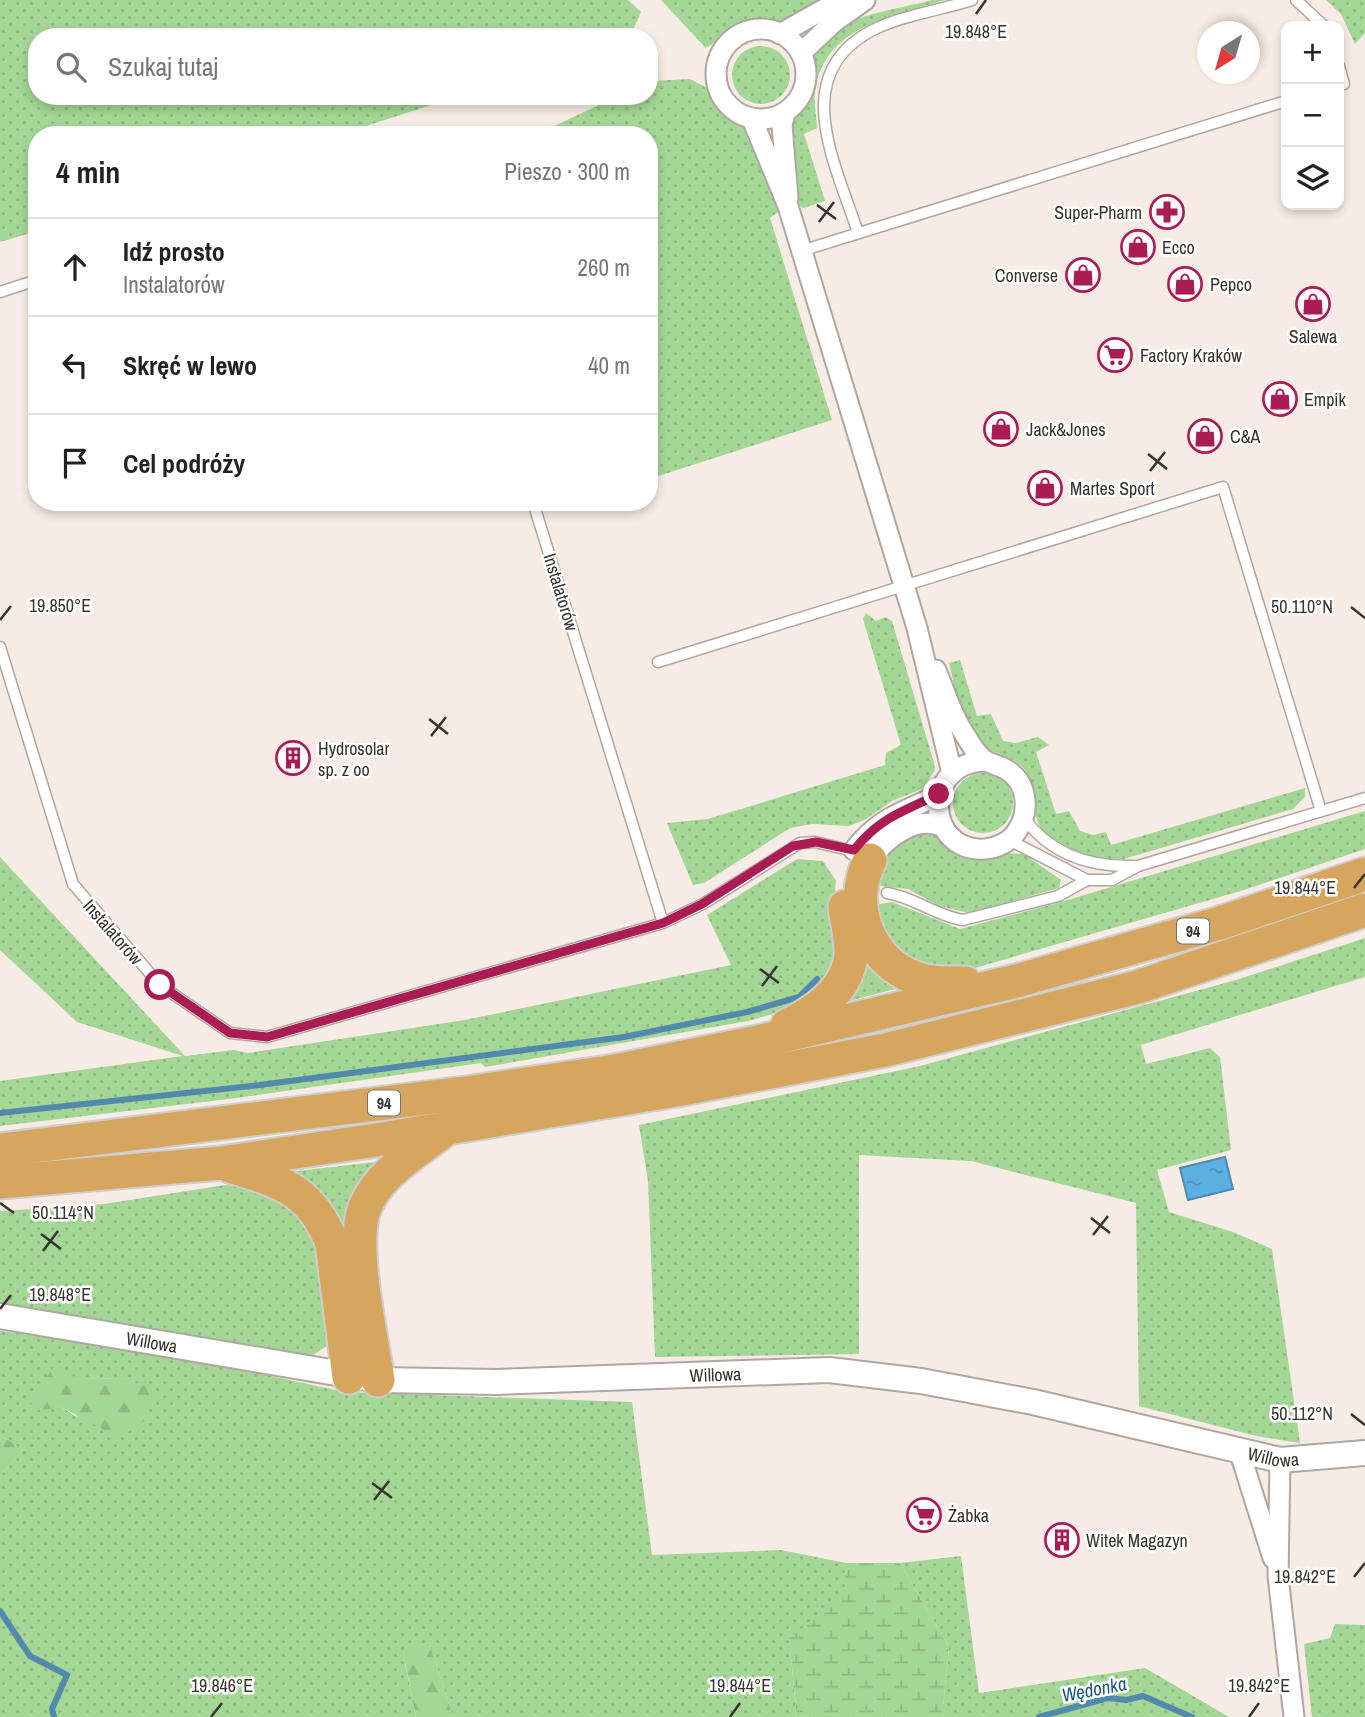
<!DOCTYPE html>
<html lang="pl">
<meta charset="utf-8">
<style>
body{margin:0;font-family:"Archivo Narrow",sans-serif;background:#f6f6f6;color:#222}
.controls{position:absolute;right:21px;top:21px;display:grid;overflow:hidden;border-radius:14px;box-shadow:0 4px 10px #0003}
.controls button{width:63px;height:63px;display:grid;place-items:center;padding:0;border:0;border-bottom:2px solid #e0e0e0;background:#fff;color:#222;font:35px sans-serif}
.compass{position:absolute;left:1197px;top:21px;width:63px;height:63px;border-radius:50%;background:#fff;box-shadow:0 4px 10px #0003;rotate:217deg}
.stop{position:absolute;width:21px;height:21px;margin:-16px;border:5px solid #ab1b54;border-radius:50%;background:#fff}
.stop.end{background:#ab1b54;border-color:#fff;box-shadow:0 2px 7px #0008}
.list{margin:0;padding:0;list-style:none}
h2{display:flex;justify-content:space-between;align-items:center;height:91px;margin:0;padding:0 28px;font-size:30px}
h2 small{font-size:23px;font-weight:400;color:#767676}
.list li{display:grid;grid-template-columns:46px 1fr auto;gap:21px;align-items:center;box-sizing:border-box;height:98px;padding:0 28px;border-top:2px solid #e0e0e0}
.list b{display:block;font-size:26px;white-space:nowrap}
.list p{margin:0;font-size:23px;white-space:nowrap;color:#767676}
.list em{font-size:23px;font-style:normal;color:#767676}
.icon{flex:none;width:38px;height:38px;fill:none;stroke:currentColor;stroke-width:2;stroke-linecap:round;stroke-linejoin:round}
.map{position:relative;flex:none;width:1365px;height:1717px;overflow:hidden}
.search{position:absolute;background:#fff;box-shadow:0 4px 10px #0003;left:28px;top:28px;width:630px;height:77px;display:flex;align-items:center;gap:18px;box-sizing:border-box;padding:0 24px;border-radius:28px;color:#767676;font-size:26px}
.panel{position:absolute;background:#fff;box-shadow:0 4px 10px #0003;left:28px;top:126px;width:630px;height:385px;border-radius:28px}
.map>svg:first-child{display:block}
</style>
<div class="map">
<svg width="1365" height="1717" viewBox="0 0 1365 1717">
<defs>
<pattern id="grass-dots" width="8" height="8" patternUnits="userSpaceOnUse" patternTransform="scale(1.75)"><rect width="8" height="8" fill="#a4d695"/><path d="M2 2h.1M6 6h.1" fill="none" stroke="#8eb881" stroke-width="1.8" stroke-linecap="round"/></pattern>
<pattern id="forest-firs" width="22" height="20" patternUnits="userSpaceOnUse" patternTransform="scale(1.75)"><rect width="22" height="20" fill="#a4d695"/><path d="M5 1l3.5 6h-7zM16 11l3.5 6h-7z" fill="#8eb881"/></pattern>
<pattern id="wetland-marsh" width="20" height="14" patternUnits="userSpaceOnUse" patternTransform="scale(1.75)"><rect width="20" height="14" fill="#a4d695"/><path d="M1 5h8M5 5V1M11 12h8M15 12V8" fill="none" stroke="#8eb881"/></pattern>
<pattern id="water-ripples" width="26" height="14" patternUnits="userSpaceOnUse" patternTransform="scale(1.75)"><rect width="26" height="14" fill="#5cafe1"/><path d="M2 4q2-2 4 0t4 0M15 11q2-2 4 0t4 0" fill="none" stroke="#4d8fb7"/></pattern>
</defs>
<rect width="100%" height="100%" fill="#f7ece5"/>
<g fill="url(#grass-dots)" fill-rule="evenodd">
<polygon points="0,0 628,0 641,12 630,37 37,37 37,96 459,96 338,135 37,135 37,231 0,242"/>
<polygon points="661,0 831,0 787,23 752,22 741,25 706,48"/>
<path d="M932 0H945C896 15 829 25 816 85 813 100 816 113 817 128L804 134 825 201 803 208 800 206C796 186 782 139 791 122 797 110 807 104 811 91 815 78 810 65 815 54 828 15 899 10 932 0Z"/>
<polygon points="1326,0 1365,0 1365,33 1355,44 1341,14"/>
<circle cx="761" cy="75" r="29"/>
<polygon points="690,79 709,89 724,112 746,128 756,144 778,212 770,218 832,420 649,479 649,135 535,135 618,96 649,96 651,81"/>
<polygon points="866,613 876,621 885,617 892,621 934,763 935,770 922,789 892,801 866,819 849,826 812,824 790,828 704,883 693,885 667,823 708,819 885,765 886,753 901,745 863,619"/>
<path d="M960 660 977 716 991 714 1003 741 1016 743 1038 737 1049 745 1036 752 1056 814 1069 811 1080 831 1093 835 1106 832 1111 845 1305 788V797L1293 809 1117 861C1091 858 1042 848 1036 816 1033 799 1035 785 1025 770 1013 755 997 756 983 746 959 730 956 689 949 663Z"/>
<circle cx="983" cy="803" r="30"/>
<polygon points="1365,811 1365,849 1244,890 944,977 906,966 879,937 875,905 892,902 960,929 1061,902"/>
<path d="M930 831 943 839 1001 853 1024 854 1061 880 1059 888 969 913 939 906 908 889 881 886 873 878C883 853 901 834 930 831Z"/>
<polygon points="0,857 185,1056 234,1050 248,1053 465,1020 731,965 707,915 797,859 823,861 836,881 833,908 839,936 829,978 793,1008 748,1021 485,1067 481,1063 229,1099 0,1126 0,1081 183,1056 77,1022 0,950"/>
<polygon points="1365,938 1365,977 1141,1045 1146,1064 1210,1048 1220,1057 1231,1150 1157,1170 1169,1212 1233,1232 1272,1249 1300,1443 1256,1436 1139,1406 1136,1203 971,1161 859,1155 859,1354 655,1357 648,1181 639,1125 920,1066 1236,980"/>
<polygon points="861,943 907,986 834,1005"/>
<polygon points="392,1160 339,1244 280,1173"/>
<polygon points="225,1185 268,1189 309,1215 330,1276 331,1343 310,1357 0,1309 0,1211 104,1204"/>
<path d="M0 1331 150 1350 345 1392 632 1402 652 1555 781 1550 846 1563 845 1598 789 1638 797 1717H453L429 1642 403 1653 416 1717H0V1476L23 1450 0 1435ZM77 1378 128 1379 77 1417 61 1407Z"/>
<polygon points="961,1556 979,1693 1145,1668 1229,1717 942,1717 949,1647 900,1563"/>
<polygon points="1335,1624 1365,1625 1365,1717 1312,1717 1304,1644 1330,1638"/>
</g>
<g fill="url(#forest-firs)">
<polygon points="54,1366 77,1378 128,1379 153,1390 148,1418 127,1433 110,1433 61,1407 34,1411 31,1403"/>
<polygon points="0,1435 23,1450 0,1476"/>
<polygon points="429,1642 453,1717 416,1717 403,1652"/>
</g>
<polygon fill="url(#wetland-marsh)" points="846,1563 900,1563 949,1647 942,1717 797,1717 789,1638 844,1598"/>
<polygon fill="url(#water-ripples)" stroke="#518aac" stroke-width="2" points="1225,1157 1233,1189 1188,1200 1180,1168"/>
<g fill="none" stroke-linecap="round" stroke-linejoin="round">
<g stroke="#518aac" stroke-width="6">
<polyline points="0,1113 260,1085 624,1037 747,1012 799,997 817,979"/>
<polyline points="0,1611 30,1656 67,1675 52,1709 54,1717"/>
<polyline points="1039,1717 1108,1698 1126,1700 1143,1696 1192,1717"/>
</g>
<g stroke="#b0a69f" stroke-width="13">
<g id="service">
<polyline points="1296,0 1324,26"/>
<polyline points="1339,66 1344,84 1339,85"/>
<path d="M858 233C836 164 786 73 875 29 904 15 941 10 972 0"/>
<polyline points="801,251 1286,101"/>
<polyline points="0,292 37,280"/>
<polyline points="533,502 663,923"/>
<polyline points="0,647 73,884 160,985 230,1033 267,1037 663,923 703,904 800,843 815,842 857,852"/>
<polyline points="658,662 1223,487 1321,811"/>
<path d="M1024 818C1051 855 1090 867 1134 866"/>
<polyline points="1009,840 1087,880 1112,880 1138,866 1365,798"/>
<path d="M887 893C914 897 936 916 963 920L1058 896 1087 880"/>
</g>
</g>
<g stroke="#b0a69f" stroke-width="23">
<g id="minor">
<circle cx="761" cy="74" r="45"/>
<polyline points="780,34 828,7 855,0"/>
<polyline points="801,53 834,22 865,0"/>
<polyline points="785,113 782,125 788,198"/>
<polyline points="752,119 788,206 917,628 952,773"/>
<path d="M936 670C945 692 953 718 967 738 971 745 977 754 983 759 989 764 1000 765 1007 770 1028 783 1030 812 1017 831 1010 842 997 848 985 849 926 853 920 763 985 761"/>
<path d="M854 850C880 817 903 812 939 795"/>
<path d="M870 860C886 838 916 814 943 827"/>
<polyline points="1240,1453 1273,1558"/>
<polyline points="1280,1460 1278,1576 1294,1717"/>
</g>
</g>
<g stroke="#b0a69f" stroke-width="28">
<g id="tertiary">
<path id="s1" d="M0 1316 378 1380 497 1382 829 1370 921 1381 1033 1402 1280 1460 1365 1453"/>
</g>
</g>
<g stroke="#cfcecd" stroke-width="37">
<g id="trunk">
<path d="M870 860C847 904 868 961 915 978 931 984 948 983 965 983"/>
<path d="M787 1026C814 1012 843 994 850 962 854 944 847 925 845 907"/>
<polyline points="0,1150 466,1093 615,1071 753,1043 1020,980 1220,923 1365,874"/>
<path d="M230 1166C281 1182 311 1189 332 1243L349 1377"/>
<polyline points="0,1182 221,1163 370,1141 682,1089 885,1050 1138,987 1365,910"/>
<path d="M378 1380C372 1340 349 1240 366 1205 380 1173 415 1153 442 1132"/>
</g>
</g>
<use href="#service" stroke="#fff" stroke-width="10"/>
<use href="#minor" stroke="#fff" stroke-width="19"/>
<use href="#tertiary" stroke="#fff" stroke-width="24"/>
<use href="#trunk" stroke="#d6a65f" stroke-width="33"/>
</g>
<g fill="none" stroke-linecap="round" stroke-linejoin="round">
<path stroke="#ab1b54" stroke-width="9" d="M160 985 230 1033 267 1037 663 923 702 904 793 846 816 842 854 850C880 817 903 812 939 794"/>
</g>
<path fill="none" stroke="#373330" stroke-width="2.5" d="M976 14 986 0M817 205 836 219M819 222 834 202M1148 454 1167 469M1150 471 1165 452M1351 607 1365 618M0 620 11 606M429 719 448 734M431 736 446 717M1354 888 1365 874M760 969 779 983M762 986 777 966M0 1203 14 1213M1091 1218 1110 1233M41 1234 61 1249M1093 1235 1108 1216M43 1251 58 1231M0 1309 11 1295M1351 1414 1365 1425M372 1483 392 1498M374 1500 389 1481M1354 1577 1365 1563M211 1717 222 1703M730 1717 740 1703M1249 1717 1259 1703"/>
<defs>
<g id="pharmacy-ring" transform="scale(1.75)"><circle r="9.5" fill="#fff" stroke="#ab1b54" stroke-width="1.5"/><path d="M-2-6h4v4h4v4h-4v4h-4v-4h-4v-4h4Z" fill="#ab1b54"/></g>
<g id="shop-ring" transform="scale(1.75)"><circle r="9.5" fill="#fff" stroke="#ab1b54" stroke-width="1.5"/><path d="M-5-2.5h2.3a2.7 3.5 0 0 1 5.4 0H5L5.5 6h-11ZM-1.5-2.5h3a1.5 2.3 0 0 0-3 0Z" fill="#ab1b54"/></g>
<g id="supermarket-ring" transform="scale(1.75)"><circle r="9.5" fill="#fff" stroke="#ab1b54" stroke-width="1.5"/><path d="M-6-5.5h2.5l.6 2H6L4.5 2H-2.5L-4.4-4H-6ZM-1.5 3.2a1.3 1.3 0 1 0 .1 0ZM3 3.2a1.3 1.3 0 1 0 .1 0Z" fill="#ab1b54"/></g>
<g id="building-ring" transform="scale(1.75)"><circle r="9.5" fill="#fff" stroke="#ab1b54" stroke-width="1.5"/><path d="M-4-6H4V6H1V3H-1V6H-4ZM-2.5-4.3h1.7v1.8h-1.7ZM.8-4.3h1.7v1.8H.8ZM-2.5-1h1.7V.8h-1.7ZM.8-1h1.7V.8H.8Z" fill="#ab1b54"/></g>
</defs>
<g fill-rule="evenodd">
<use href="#pharmacy-ring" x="1167" y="212"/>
<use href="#shop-ring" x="1138" y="247"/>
<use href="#shop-ring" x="1083" y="275"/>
<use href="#shop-ring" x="1185" y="284"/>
<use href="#shop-ring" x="1313" y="304"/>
<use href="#supermarket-ring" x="1115" y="355"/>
<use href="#shop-ring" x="1280" y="399"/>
<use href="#shop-ring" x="1001" y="429"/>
<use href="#shop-ring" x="1205" y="436"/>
<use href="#shop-ring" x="1045" y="488"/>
<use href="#building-ring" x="293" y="758"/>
<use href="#supermarket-ring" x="924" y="1515"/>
<use href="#building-ring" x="1062" y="1540"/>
</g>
<g text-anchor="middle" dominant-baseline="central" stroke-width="5" stroke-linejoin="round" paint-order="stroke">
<g fill="#fff" stroke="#73706e" stroke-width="2">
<rect x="1177" y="918.5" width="32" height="25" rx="5"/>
<rect x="368" y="1090.5" width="32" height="25" rx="5"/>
</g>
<g font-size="16" font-weight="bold" fill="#373330">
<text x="1193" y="931">94</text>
<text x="384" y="1103">94</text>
</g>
<g font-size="18" fill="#373330" stroke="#fff" text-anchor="start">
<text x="1142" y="212" text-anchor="end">Super-Pharm</text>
<text x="1162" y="247">Ecco</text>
<text x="1058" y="275" text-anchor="end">Converse</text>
<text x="1210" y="284">Pepco</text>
<text x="1313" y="336" text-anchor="middle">Salewa</text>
<text x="1140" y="355">Factory Kraków</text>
<text x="1304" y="399">Empik</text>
<text x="1026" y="429">Jack&amp;Jones</text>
<text x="1230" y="436">C&amp;A</text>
<text x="1070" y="488">Martes Sport</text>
<text x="318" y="748">Hydrosolar<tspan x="318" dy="21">sp. z oo</tspan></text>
<text x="948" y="1515">Żabka</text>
<text x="1086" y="1540">Witek Magazyn</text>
</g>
<g font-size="18" fill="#373330" stroke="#fff">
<text transform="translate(561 592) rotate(73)">Instalatorów</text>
<text transform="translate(113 932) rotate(49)">Instalatorów</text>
<text stroke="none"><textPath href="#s1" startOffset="154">Willowa</textPath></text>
<text stroke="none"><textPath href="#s1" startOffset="721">Willowa</textPath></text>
<text stroke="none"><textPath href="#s1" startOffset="1288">Willowa</textPath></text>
</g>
<g font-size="19" font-style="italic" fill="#175678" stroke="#fff">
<text transform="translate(1094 1689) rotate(-11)">Wędonka</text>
</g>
</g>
<g font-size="18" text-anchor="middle" fill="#373330" stroke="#fff" stroke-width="5" stroke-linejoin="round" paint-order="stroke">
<text x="976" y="38">19.848°E</text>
<text x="60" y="612">19.850°E</text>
<text x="1302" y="613">50.110°N</text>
<text x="1305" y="894">19.844°E</text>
<text x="63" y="1219">50.114°N</text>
<text x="60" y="1301">19.848°E</text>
<text x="1302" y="1420">50.112°N</text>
<text x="1305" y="1583">19.842°E</text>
<text x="222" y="1692">19.846°E</text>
<text x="740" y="1692">19.844°E</text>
<text x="1259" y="1692">19.842°E</text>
</g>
</svg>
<div class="controls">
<button>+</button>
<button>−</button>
<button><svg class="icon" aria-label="layers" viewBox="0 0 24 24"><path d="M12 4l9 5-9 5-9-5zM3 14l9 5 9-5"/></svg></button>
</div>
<svg class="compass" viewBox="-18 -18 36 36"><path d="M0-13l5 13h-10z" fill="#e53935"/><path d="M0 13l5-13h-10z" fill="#767676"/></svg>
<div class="stop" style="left:160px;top:985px"></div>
<div class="stop end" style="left:939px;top:794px"></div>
<div class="search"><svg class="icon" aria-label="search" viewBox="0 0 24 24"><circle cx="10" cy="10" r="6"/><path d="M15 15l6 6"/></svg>Szukaj tutaj</div>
<section class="panel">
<h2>4 min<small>Pieszo · 300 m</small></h2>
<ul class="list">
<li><svg class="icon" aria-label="ahead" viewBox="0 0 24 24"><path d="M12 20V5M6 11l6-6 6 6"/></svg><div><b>Idź prosto</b><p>Instalatorów</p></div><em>260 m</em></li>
<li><svg class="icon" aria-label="left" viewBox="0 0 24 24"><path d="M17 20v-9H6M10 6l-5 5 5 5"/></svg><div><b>Skręć w lewo</b></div><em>40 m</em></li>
<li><svg class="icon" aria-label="arrive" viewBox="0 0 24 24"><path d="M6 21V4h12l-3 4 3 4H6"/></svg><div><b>Cel podróży</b></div></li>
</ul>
</section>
</div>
